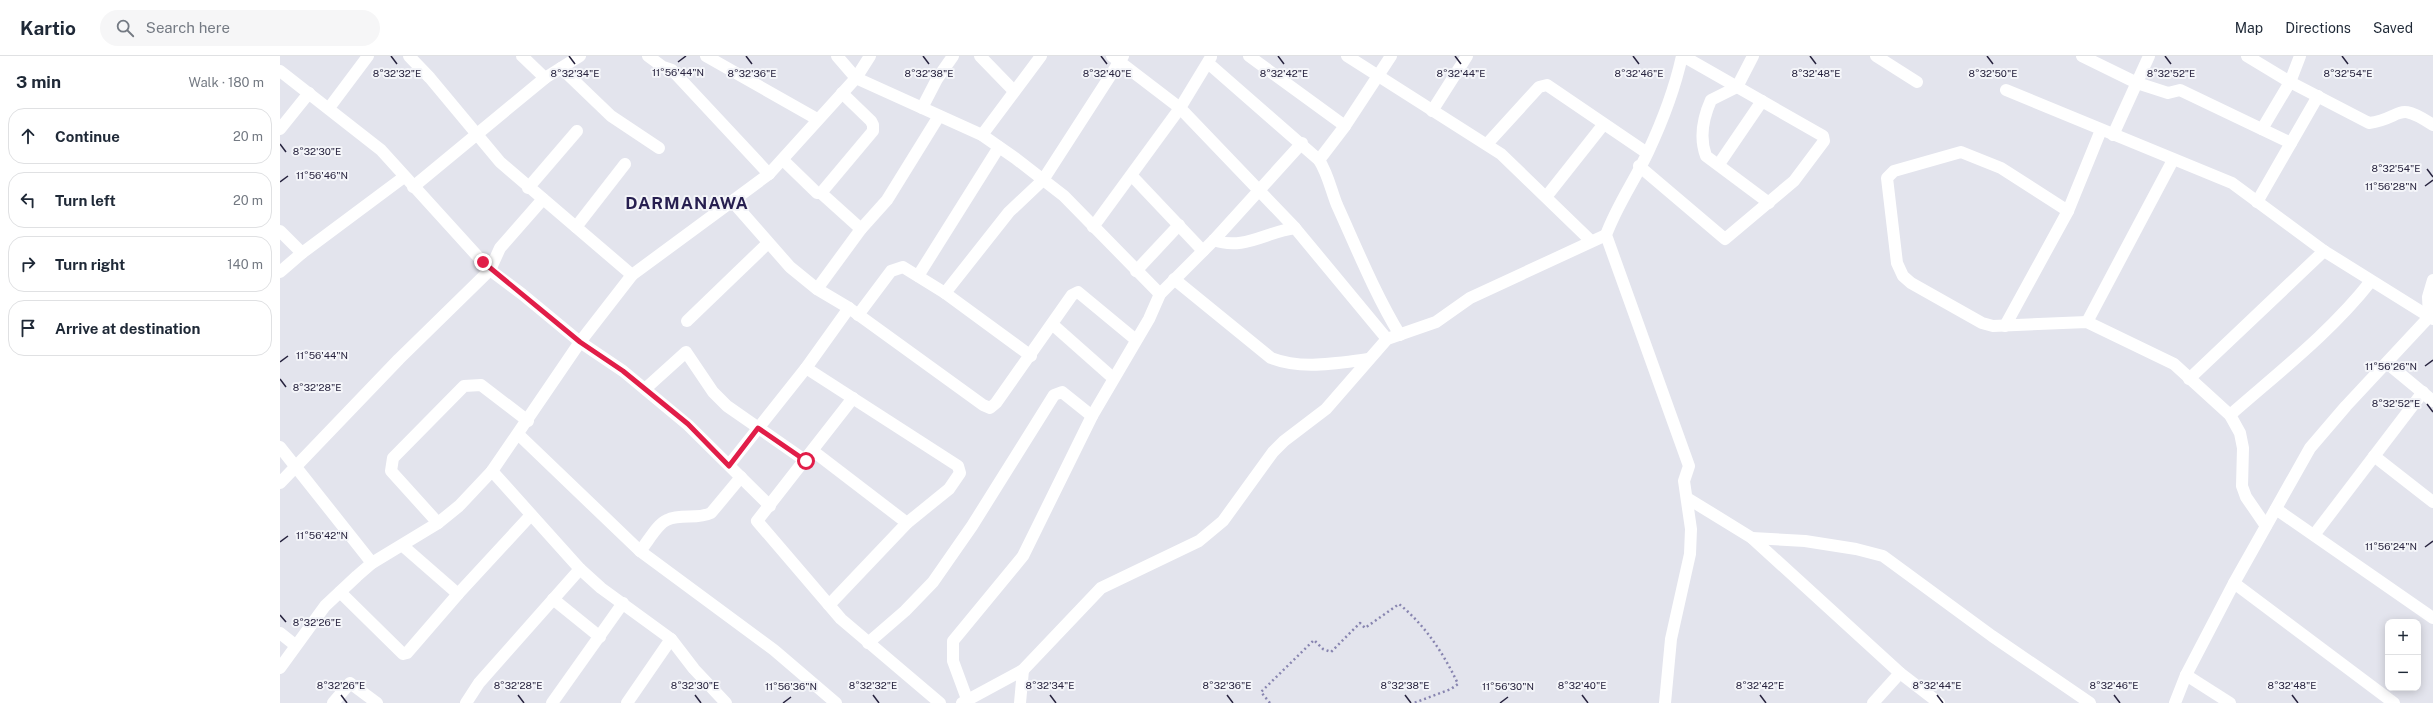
<!DOCTYPE html>
<meta charset="utf-8">
<style>
body{margin:0;font-family:"Public Sans",sans-serif;background:#f6f6f7;color:#1f2937}
.controls{position:absolute;right:12px;bottom:12px;display:grid;overflow:hidden;border-radius:8px;box-shadow:0 2px 10px #0003}
.controls button{width:36px;height:36px;display:grid;place-items:center;padding:0;border:0;border-bottom:1px solid #e0e1e3;background:#fff;color:#1f2937;font:20px sans-serif}
.stop{position:absolute;width:12px;height:12px;margin:-9px;border:3px solid #e11d48;border-radius:50%;background:#fff}
.stop.end{background:#e11d48;border-color:#fff;box-shadow:0 1px 4px #0008}
.list{margin:0;padding:0;list-style:none}
h2{display:flex;justify-content:space-between;align-items:center;height:52px;margin:0;padding:0 16px;font-size:17px}
h2 small{font-size:13px;font-weight:400;color:#747a83}
.list li{display:grid;grid-template-columns:26px 1fr auto;gap:12px;align-items:center;box-sizing:border-box;height:56px;margin:0 8px 8px;padding:0 8px;border:1px solid #e0e1e3;border-radius:16px}
.list b{display:block;font-size:15px;white-space:nowrap}
.list em{font-size:13px;font-style:normal;color:#747a83}
.icon{flex:none;width:22px;height:22px;fill:none;stroke:currentColor;stroke-width:2;stroke-linecap:round;stroke-linejoin:round}
.map{position:relative;flex:none;width:2153px;height:647px;overflow:hidden}
header{display:flex;align-items:center;gap:24px;box-sizing:border-box;height:56px;padding:0 20px;background:#fff;border-bottom:1px solid #e0e1e3}
header strong{font-size:19px}
nav{display:flex;gap:22px;margin-inline-start:auto;font-size:14px}
.search{width:280px;height:36px;background:#f6f6f7;display:flex;align-items:center;gap:10px;box-sizing:border-box;padding:0 14px;border-radius:22px;color:#747a83;font-size:15px}
main{display:flex}
aside{flex:1;background:#fff}
.map>svg:first-child{display:block}
</style>
<header>
<strong>Kartio</strong>
<div class="search"><svg class="icon" aria-label="search" viewBox="0 0 24 24"><circle cx="10" cy="10" r="6"/><path d="M15 15l6 6"/></svg>Search here</div>
<nav><a>Map</a><a>Directions</a><a>Saved</a></nav>
</header>
<main>
<aside>
<h2>3 min<small>Walk · 180 m</small></h2>
<ul class="list">
<li><svg class="icon" aria-label="ahead" viewBox="0 0 24 24"><path d="M12 20V5M6 11l6-6 6 6"/></svg><div><b>Continue</b></div><em>20 m</em></li>
<li><svg class="icon" aria-label="left" viewBox="0 0 24 24"><path d="M17 20v-9H6M10 6l-5 5 5 5"/></svg><div><b>Turn left</b></div><em>20 m</em></li>
<li><svg class="icon" aria-label="right" viewBox="0 0 24 24"><path d="M7 20v-9h11M14 6l5 5-5 5"/></svg><div><b>Turn right</b></div><em>140 m</em></li>
<li><svg class="icon" aria-label="arrive" viewBox="0 0 24 24"><path d="M6 21V4h12l-3 4 3 4H6"/></svg><div><b>Arrive at destination</b></div></li>
</ul>
</aside>
<div class="map">
<svg width="2153" height="647" viewBox="0 0 2153 647">
<rect width="100%" height="100%" fill="#e3e4ed"/>
<g fill="none" stroke-linecap="round" stroke-linejoin="round">
<path stroke="#8885b0" stroke-width="2.5" stroke-dasharray="2 3" stroke-linecap="butt" d="M990 647 981 636 1034 584 1043 593 1051 596 1080 567 1085 572 1119 548C1145 569 1164 598 1178 628L1171 633 1134 647"/>
<g stroke="#fff" stroke-width="12">
<polyline points="129,0 150,22 220,106 352,219"/>
<polyline points="242,0 265,22"/>
<polyline points="368,0 383,11 392,14 489,118"/>
<polyline points="426,0 537,63"/>
<polyline points="557,0 576,22 702,79 735,102 784,140 880,238"/>
<polyline points="700,0 734,35"/>
<polyline points="832,0 900,52 1015,172 1107,283"/>
<polyline points="969,0 1065,70"/>
<polyline points="1067,0 1221,98 1311,185"/>
<path d="M1473 0 1457 31 1431 44C1423 62 1419 81 1426 100L1489 147"/>
<polyline points="1596,0 1637,26"/>
<polyline points="1802,0 1857,27 1888,37 1900,34 2011,87"/>
<path d="M1967 0 2010 26 2089 67C2124 62 2115 44 2153 69"/>
<path d="M928 7 1039 104C1048 118 1051 134 1057 149 1077 193 1095 238 1120 279"/>
<polyline points="281,12 331,60 379,92"/>
<polyline points="0,15 101,94 210,214 242,238 300,286 343,315 408,369 490,450"/>
<polyline points="1726,34 1952,127 2044,195 2153,263"/>
<polyline points="49,52 88,0"/>
<polyline points="642,52 657,23 673,0"/>
<polyline points="1152,55 1187,0"/>
<polyline points="0,73 29,37"/>
<polyline points="1982,73 2010,26 2020,0"/>
<polyline points="702,79 761,0"/>
<polyline points="1833,79 1869,0"/>
<polyline points="1207,88 1259,31 1267,29 1367,97"/>
<polyline points="503,104 537,137 541,137 581,173"/>
<polyline points="1039,104 1065,70 1111,0"/>
<polyline points="1439,108 1482,45"/>
<polyline points="1359,110 1445,183 1514,125 1544,85 1543,80 1403,0"/>
<polyline points="852,120 923,195"/>
<polyline points="133,131 265,22 300,0"/>
<polyline points="248,132 297,75"/>
<polyline points="541,137 593,75 593,69 591,65 562,37"/>
<polyline points="1266,141 1323,69"/>
<polyline points="452,145 510,211 537,233 569,252 703,349 710,352 716,347 792,239 798,236 856,284"/>
<polyline points="1977,146 2038,40"/>
<polyline points="1788,155 1721,112 1681,96 1614,115 1607,122 1617,207 1623,220 1631,227 1702,267 1713,270 1807,266 1894,308 1950,359 1960,377 1963,392 1962,430 1966,441 1986,470"/>
<polyline points="296,171 345,108"/>
<polyline points="813,171 900,52 931,1"/>
<polyline points="0,175 22,197"/>
<path d="M934 184C963 195 986 176 1015 172"/>
<polyline points="856,215 899,169"/>
<polyline points="0,216 22,197 124,121"/>
<polyline points="638,220 719,91"/>
<path d="M894 223 991 302C1022 314 1056 307 1089 303"/>
<polyline points="537,233 581,173 607,144 659,60"/>
<polyline points="665,237 729,156 763,124 843,0"/>
<polyline points="578,259 611,215 623,211 665,237 751,300"/>
<polyline points="407,265 488,187"/>
<polyline points="1807,266 1893,104"/>
<polyline points="772,268 833,322"/>
<polyline points="1725,270 1788,155 1821,74"/>
<polyline points="2107,307 2153,345"/>
<polyline points="526,312 678,410 680,417 669,433 627,467 549,549"/>
<polyline points="1909,323 2044,195"/>
<polyline points="365,333 406,296 433,336 447,350 526,405"/>
<polyline points="573,342 477,465 561,563 660,647"/>
<path d="M1950 359C1999 316 2051 276 2091 225"/>
<polyline points="239,379 360,495 494,594 556,647"/>
<polyline points="0,391 92,507"/>
<polyline points="533,395 627,467"/>
<polyline points="2094,400 2153,446"/>
<polyline points="449,409 526,312 569,252"/>
<polyline points="212,415 300,513 321,532 391,583 414,613 446,647"/>
<polyline points="0,427 119,303 210,214 220,192 263,143"/>
<polyline points="1407,442 1472,482 1620,617 1659,647"/>
<polyline points="1996,453 2153,562"/>
<polyline points="158,467 111,415 113,402 184,330 201,329 248,365"/>
<polyline points="2034,479 2143,336"/>
<polyline points="1472,482 1525,485 1576,493 1603,500 1712,580 1810,647"/>
<polyline points="123,490 178,538"/>
<path d="M360 495C368 486 377 468 387 464 401 457 417 464 431 457L461 421"/>
<polyline points="1954,527 2114,647"/>
<polyline points="60,536 123,598 127,597 178,538 251,459"/>
<polyline points="273,543 320,581"/>
<polyline points="0,577 15,589"/>
<polyline points="588,587 625,555 653,526 692,470 774,339 782,336 812,360"/>
<polyline points="0,612 45,550 77,520 92,507 158,467 179,450 212,415 300,286 352,219 489,118 576,22 590,0"/>
<polyline points="1906,619 1950,647"/>
<polyline points="687,643 673,605 673,585 743,500 812,360 869,263 880,238 934,184 1022,87"/>
<polyline points="53,647 70,627 97,647"/>
<polyline points="186,647 199,627 300,513"/>
<polyline points="272,647 343,547"/>
<polyline points="347,647 391,583"/>
<polyline points="682,647 743,614 821,532 919,485 943,465 993,396 1004,385 1046,353 1107,283 1156,266 1190,242 1326,179"/>
<polyline points="740,647 743,614"/>
<path d="M1385 647 1391 583 1410 498 1411 473 1404 425 1409 410 1326 179C1337 149 1355 124 1368 96 1382 66 1395 32 1402 0"/>
<polyline points="1593,647 1620,617"/>
<polyline points="1895,647 1906,619 1954,527 2030,392 2066,350 2149,261 2148,241 2153,224"/>
</g>
</g>
<g fill="none" stroke-linecap="round" stroke-linejoin="round">
<polyline stroke="#e11d48" stroke-width="5" points="203,206 300,286 343,315 408,368 449,410 478,372 526,405"/>
</g>
<path fill="none" stroke="#27233e" stroke-width="1.5" d="M111 0 117 8M289 0 295 8M466 0 472 8M643 0 649 8M821 0 827 8M998 0 1004 8M1175 0 1181 8M1353 0 1359 8M1530 0 1536 8M1707 0 1713 8M1885 0 1891 8M2062 0 2068 8M398 6 406 0M0 88 6 96M2147 113 2153 121M0 126 8 120M2145 130 2153 124M0 306 8 300M2145 310 2153 304M0 323 6 331M2147 348 2153 356M0 486 8 480M2145 491 2153 485M0 559 6 566M61 639 67 647M238 639 244 647M415 639 421 647M593 639 599 647M770 639 776 647M947 639 953 647M1125 639 1131 647M1302 639 1308 647M1480 639 1486 647M1657 639 1663 647M1834 639 1840 647M2012 639 2018 647M503 647 511 641M1220 647 1228 641"/>
<g text-anchor="middle" dominant-baseline="central" stroke-width="4" stroke-linejoin="round" paint-order="stroke">
<g font-size="17" font-weight="bold" letter-spacing="1" fill="#271f50" stroke="#f4f5f9">
<text x="407" y="147">DARMANAWA</text>
</g>
</g>
<g font-size="10" text-anchor="middle" fill="#27233e" stroke="#f4f5f9" stroke-width="4" stroke-linejoin="round" paint-order="stroke">
<text x="398" y="20">11°56'44"N</text>
<text x="117" y="21">8°32'32"E</text>
<text x="295" y="21">8°32'34"E</text>
<text x="472" y="21">8°32'36"E</text>
<text x="649" y="21">8°32'38"E</text>
<text x="827" y="21">8°32'40"E</text>
<text x="1004" y="21">8°32'42"E</text>
<text x="1181" y="21">8°32'44"E</text>
<text x="1359" y="21">8°32'46"E</text>
<text x="1536" y="21">8°32'48"E</text>
<text x="1713" y="21">8°32'50"E</text>
<text x="1891" y="21">8°32'52"E</text>
<text x="2068" y="21">8°32'54"E</text>
<text x="37" y="99">8°32'30"E</text>
<text x="2116" y="116">8°32'54"E</text>
<text x="42" y="123">11°56'46"N</text>
<text x="2111" y="134">11°56'28"N</text>
<text x="42" y="303">11°56'44"N</text>
<text x="2111" y="314">11°56'26"N</text>
<text x="37" y="335">8°32'28"E</text>
<text x="2116" y="351">8°32'52"E</text>
<text x="42" y="483">11°56'42"N</text>
<text x="2111" y="494">11°56'24"N</text>
<text x="37" y="570">8°32'26"E</text>
<text x="61" y="633">8°32'26"E</text>
<text x="238" y="633">8°32'28"E</text>
<text x="415" y="633">8°32'30"E</text>
<text x="593" y="633">8°32'32"E</text>
<text x="770" y="633">8°32'34"E</text>
<text x="947" y="633">8°32'36"E</text>
<text x="1125" y="633">8°32'38"E</text>
<text x="1302" y="633">8°32'40"E</text>
<text x="1480" y="633">8°32'42"E</text>
<text x="1657" y="633">8°32'44"E</text>
<text x="1834" y="633">8°32'46"E</text>
<text x="2012" y="633">8°32'48"E</text>
<text x="511" y="634">11°56'36"N</text>
<text x="1228" y="634">11°56'30"N</text>
</g>
</svg>
<div class="controls">
<button>+</button>
<button>−</button>
</div>
<div class="stop" style="left:526px;top:405px"></div>
<div class="stop end" style="left:203px;top:206px"></div>
</div>
</main>
